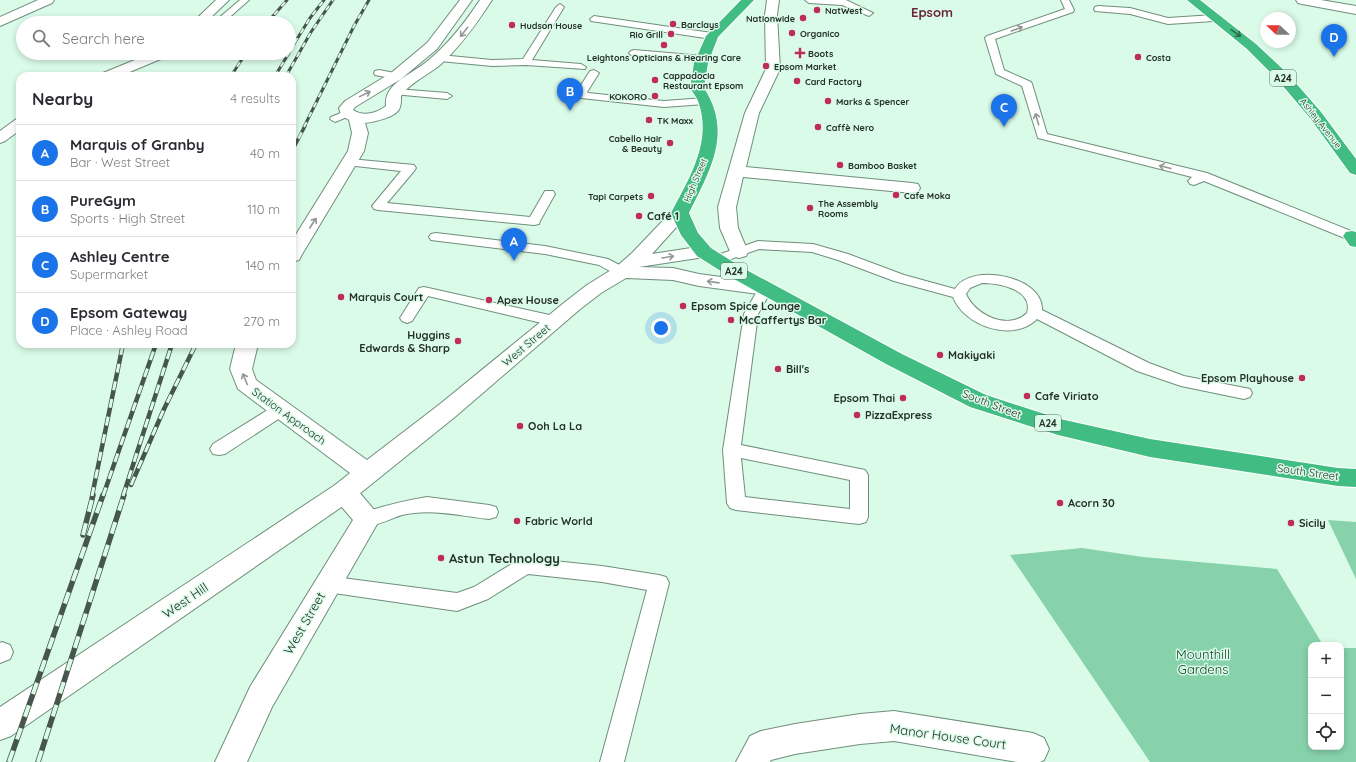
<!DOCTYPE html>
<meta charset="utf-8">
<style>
body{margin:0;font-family:Quicksand,sans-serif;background:#f7f7f7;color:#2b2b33}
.controls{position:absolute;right:12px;bottom:12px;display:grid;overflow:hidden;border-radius:8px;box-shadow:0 2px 6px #0003}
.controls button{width:36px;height:36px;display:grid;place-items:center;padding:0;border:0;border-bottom:1px solid #e1e1e2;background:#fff;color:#2b2b33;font:20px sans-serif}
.compass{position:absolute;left:1260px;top:12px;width:36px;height:36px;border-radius:50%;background:#fff;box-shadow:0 2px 6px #0003;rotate:292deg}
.you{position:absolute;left:661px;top:328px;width:14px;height:14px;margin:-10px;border:3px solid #fff;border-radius:50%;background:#1a73e8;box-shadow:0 0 0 6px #1a73e833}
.badge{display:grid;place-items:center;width:26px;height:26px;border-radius:50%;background:#1a73e8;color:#fff;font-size:13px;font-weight:700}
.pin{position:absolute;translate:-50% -33px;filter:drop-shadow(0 1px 2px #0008)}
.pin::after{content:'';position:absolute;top:21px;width:14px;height:12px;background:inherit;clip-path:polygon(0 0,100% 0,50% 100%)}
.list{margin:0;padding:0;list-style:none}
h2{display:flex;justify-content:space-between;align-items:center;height:52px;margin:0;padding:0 16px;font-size:17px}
h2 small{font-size:13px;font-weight:400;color:#7c7c81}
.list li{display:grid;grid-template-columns:26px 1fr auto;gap:12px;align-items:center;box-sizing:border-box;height:56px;padding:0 16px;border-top:1px solid #e1e1e2}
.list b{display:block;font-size:15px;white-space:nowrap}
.list p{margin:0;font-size:13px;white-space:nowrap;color:#7c7c81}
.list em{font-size:13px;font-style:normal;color:#7c7c81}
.icon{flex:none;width:22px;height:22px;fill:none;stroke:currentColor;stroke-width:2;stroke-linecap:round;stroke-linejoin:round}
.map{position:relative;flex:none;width:1356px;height:762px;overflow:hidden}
.search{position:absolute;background:#fff;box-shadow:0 2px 6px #0003;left:16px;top:16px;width:280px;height:44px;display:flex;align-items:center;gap:10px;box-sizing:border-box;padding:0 14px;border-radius:22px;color:#7c7c81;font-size:15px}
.panel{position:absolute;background:#fff;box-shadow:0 2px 6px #0003;left:16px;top:72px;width:280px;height:276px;border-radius:12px}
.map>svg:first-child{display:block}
</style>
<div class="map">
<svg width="1356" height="762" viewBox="0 0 1356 762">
<rect width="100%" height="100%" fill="#dafbe8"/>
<g fill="#87d2aa">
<polygon points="1328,520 1356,522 1356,579"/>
<polygon points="1082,548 1143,557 1277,569 1323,645 1311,645 1311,747 1341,747 1341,648 1356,648 1356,762 1150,762 1010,555"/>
</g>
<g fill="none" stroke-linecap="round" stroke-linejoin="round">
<g stroke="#708e7c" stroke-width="2">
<g id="lane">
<polygon points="240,0 249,0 223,23 213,23"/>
<polygon points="805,0 846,0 873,13 869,16 842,5 809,3"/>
<polygon points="1061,0 1069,0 1074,10 1073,12 995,39 1004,70 1031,82 1032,84 1047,134 1207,173 1356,233 1356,239 1347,239 1204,181 1194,185 1190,184 1188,181 1192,177 1038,138 1022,86 996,74 985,38 987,36 1065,9"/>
<polygon points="560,4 564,7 532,60 581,64 586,67 585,69 526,65 492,66 440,61 435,58 440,55 492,60 523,59 556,7"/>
<polygon points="1098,6 1130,8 1168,18 1214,15 1218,18 1214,21 1168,24 1130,14 1095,11 1094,9 1095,7"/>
<polygon points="594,16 712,33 717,36 712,39 591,21 590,19"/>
<polygon points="634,50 703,56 708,59 703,62 631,55 629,53 631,51"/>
<polygon points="379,70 400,74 401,76 396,79 375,75 374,73 375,71"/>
<polygon points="594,70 599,73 587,92 588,93 664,101 705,98 710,101 705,104 664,107 581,98 576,93 590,71"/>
<polygon points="397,89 447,93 452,96 447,99 393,94 392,92 393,90"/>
<polygon points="348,110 353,113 352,115 335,122 330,119 331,117"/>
<polygon points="350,159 414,165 416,168 414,171 387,203 530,217 545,191 553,191 555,194 540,221 539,224 534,225 378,210 374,209 372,206 401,171 346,165 344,163 346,161"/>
<polygon points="436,233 545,246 608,259 627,269 629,272 627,275 622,276 617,275 599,265 545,254 431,240 429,237 431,234"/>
<path d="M758 241 813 244 848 254 904 275 955 289C970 262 1044 276 1042 310L1149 363 1184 376 1250 389 1252 393 1250 397 1244 399 1181 386 1137 371 1037 319C1013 343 964 326 953 297L894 281 838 260 812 252 759 249 717 264 712 263 710 260 712 257ZM982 283C998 283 1034 289 1027 313 1008 331 975 315 966 294L970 288Z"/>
<path d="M765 285 770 286 772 289 758 314 741 445 865 470 868 475V517L866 522 859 524 736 510 730 508 727 503 723 450 744 314 760 286ZM741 458 850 480V509L745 497Z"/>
<polygon points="424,287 554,316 559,318 561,321 559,324 554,326 428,296 412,321 407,323 402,321 400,318 417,291 419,288"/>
<polygon points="280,404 286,406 288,410 286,414 225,454 219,455 213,454 210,449 213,444 274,406"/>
<path d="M427 497 489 505 496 507 498 512 496 517 489 519C460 516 431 508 402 515 389 519 373 529 360 524L358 519 360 514C382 506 404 501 427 497Z"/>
<polygon points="525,558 602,566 659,575 666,577 669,583 624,762 600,762 647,590 602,582 528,574 488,599 457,611 327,592 320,590 317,584 320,578 327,576 457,593 474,587 518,560"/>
<polygon points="2,642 10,645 13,652 10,659 0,663 0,643"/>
</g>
</g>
<g stroke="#708e7c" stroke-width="2">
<g id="street">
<polygon points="38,0 54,0 52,3 0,26 0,17"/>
<polygon points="216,0 229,0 205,23 192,23"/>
<polygon points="767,0 779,0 777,15 780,69 759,113 746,167 912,183 918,184 920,188 918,192 912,193 743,177 736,207 738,228 748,252 746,256 739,258 732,256 720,228 718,207 745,113 766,69 765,15"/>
<polygon points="152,53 170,53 168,56 120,76 101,76 103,73"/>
<polygon points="20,118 20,130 5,141 0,143 0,131 15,120"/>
<polygon points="344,482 353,485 376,512 380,519 272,707 247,762 215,762 250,687 353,520 335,499 332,492 335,485"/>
<polygon points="894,711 1033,733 1044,738 1049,749 1044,760 1040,762 1017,762 894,741 860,744 795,754 771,760 770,762 736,762 750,736 761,731 795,724 860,714"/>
</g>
</g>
<g stroke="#708e7c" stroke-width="2">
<g id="secondary">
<path d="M460 0H472L437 49 401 79 355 107 353 110C364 117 377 113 386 106 385 97 388 92 393 86 404 75 419 69 430 59 450 42 466 21 480 0H492C477 23 461 46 440 65 430 73 418 79 408 88 397 97 403 97 400 107 398 117 374 122 365 123L368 133 364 151 301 256 299 260 292 262V241L348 151 352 133 349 120 341 115 339 108 345 101 391 73 427 43Z"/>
<polygon points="1296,0 1321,0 1356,6 1356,14 1302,4 1298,3"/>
<polygon points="680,208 686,209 689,213 652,254 704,246 711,248 713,252 711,256 639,267 673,268 699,274 765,283 772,285 775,289 772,293 765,295 699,286 673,280 626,278 601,293 579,310 456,416 353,499 11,736 0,740 0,707 335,485 350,473 238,389 230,369 236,344 258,344 252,369 256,380 367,460 440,404 565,302 587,285 616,267 632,253 674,209"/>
</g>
</g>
<g stroke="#fff" stroke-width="2">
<g id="highway">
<path d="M741 0H754L718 37 708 63 704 88C733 133 710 170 689 213L698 233 711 248 741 267 902 354 986 395 1060 419 1150 439 1338 468 1356 469V487L1338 486 1150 457 1058 435 970 407 886 364 727 275 697 256 681 235 671 213C689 179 713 141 698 101 696 97 693 92 690 88L694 63 706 36Z"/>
<polygon points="1187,0 1200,0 1256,44 1287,73 1321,112 1356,159 1356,175 1350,173 1310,118 1277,79 1247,49"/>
<polygon points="1352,231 1356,232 1356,247 1350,246 1343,236 1346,232"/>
</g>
</g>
<use href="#lane" fill="#fff" fill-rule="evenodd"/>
<use href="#street" fill="#fff" fill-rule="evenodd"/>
<use href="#secondary" fill="#fff" fill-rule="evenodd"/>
<use href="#highway" fill="#41bc83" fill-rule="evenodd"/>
<g stroke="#46564d" stroke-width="3">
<g id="rail-far3">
<polyline points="267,23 287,0"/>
<polyline points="289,52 310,18 324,0"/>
<polyline points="231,76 246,53"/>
<polyline points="275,76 289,53"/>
<polyline points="286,76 311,32 333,0"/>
<polyline points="304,127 354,26 369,0"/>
</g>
</g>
<g stroke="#46564d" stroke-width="3.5">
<polyline id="rail-far2" points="292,151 305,126"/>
</g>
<g stroke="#46564d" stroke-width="4.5">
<g id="rail-far1">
<polyline points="131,485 164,409 196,344"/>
<polyline points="92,496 123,344"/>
<polyline points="103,496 156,344"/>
<polyline points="123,496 172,344"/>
</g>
</g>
<g stroke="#46564d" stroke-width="5.5">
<g id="rail">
<polyline points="83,535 93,495"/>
<polyline points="9,762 103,495"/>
<polyline points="38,762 124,495"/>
</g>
</g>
<use href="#rail-far3" stroke="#dafbe8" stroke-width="2" stroke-dasharray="5.5" stroke-linecap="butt"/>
<use href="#rail-far2" stroke="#dafbe8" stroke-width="2.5" stroke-dasharray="7" stroke-linecap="butt"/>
<use href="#rail-far1" stroke="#dafbe8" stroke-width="3" stroke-dasharray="9" stroke-linecap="butt"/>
<use href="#rail" stroke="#dafbe8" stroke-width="4" stroke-dasharray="12" stroke-linecap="butt"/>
</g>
<defs><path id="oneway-shaft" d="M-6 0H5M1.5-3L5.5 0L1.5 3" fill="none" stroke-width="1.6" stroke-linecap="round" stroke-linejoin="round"/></defs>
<g stroke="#929894">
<use href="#oneway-shaft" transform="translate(1017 29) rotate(-20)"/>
<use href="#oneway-shaft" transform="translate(464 32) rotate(129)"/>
<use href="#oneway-shaft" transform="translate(365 94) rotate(-26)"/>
<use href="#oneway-shaft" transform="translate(1037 119) rotate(-106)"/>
<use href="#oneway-shaft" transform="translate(1165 167) rotate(-166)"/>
<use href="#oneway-shaft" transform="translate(313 223) rotate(-57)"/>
<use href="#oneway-shaft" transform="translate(668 257) rotate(-9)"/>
<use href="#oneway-shaft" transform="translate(713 282) rotate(-172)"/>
<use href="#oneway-shaft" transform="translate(245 379) rotate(-112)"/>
</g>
<use stroke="#30684d" href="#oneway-shaft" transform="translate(1236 33) rotate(35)"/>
<g fill="#bd2d55" stroke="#dafbe8" stroke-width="1.5">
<circle cx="817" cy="10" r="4"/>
<circle cx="803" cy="18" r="4"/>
<circle cx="673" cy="24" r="4"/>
<circle cx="512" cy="25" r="4"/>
<circle cx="792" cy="33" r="4"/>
<circle cx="671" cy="34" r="4"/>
<circle cx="664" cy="45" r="4"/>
<path d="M798 47h4v4h4v4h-4v4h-4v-4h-4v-4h4z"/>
<circle cx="1138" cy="57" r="4"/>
<circle cx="766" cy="66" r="4"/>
<circle cx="655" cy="80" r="4"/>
<circle cx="797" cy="81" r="4"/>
<circle cx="655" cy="96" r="4"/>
<circle cx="828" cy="101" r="4"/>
<circle cx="649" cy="120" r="4"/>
<circle cx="818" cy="127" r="4"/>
<circle cx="670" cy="143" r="4"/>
<circle cx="840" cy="165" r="4"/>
<circle cx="896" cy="195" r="4"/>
<circle cx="651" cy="196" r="4"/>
<circle cx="810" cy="208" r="4"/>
<circle cx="639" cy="216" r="4"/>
<circle cx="341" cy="297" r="4"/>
<circle cx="489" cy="300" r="4"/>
<circle cx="683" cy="306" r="4"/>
<circle cx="731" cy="320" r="4"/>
<circle cx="458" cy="341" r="4"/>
<circle cx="940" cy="355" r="4"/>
<circle cx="778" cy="369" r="4"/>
<circle cx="1302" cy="378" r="4"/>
<circle cx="1027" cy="396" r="4"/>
<circle cx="903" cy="398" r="4"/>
<circle cx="857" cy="415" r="4"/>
<circle cx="520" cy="426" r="4"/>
<circle cx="1060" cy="503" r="4"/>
<circle cx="517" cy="521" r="4"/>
<circle cx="1291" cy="523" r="4"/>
<circle cx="441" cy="558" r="4"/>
</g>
<g text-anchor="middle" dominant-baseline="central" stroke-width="3" stroke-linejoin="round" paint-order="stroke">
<g font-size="9" font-weight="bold" fill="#243029" stroke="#dafbe8" text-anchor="start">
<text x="825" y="10">NatWest</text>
<text x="795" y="18" text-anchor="end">Nationwide</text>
<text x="681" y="24">Barclays</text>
<text x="520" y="25">Hudson House</text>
<text x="800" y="33">Organico</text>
<text x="663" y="34" text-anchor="end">Rio Grill</text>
<text x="808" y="53">Boots</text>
<text x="664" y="57" text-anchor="middle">Leightons Opticians &amp; Hearing Care</text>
<text x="1146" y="57">Costa</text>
<text x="774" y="66">Epsom Market</text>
<text x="663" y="75">Cappadocia<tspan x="663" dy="10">Restaurant Epsom</tspan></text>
<text x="805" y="81">Card Factory</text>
<text x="647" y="96" text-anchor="end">KOKORO</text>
<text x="836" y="101">Marks &amp; Spencer</text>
<text x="657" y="120">TK Maxx</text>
<text x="826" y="127">Caffè Nero</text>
<text x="662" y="138" text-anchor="end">Cabello Hair<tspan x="662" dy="10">&amp; Beauty</tspan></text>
<text x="848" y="165">Bamboo Basket</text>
<text x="904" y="195">Cafe Moka</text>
<text x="643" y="196" text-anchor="end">Tapi Carpets</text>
<text x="818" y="203">The Assembly<tspan x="818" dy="10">Rooms</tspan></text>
</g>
<g font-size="9" fill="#243029" stroke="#dafbe8">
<text transform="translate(1321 123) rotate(52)">Ashley Avenue</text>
<text transform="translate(695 180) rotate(-67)">High Street</text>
</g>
<g fill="#dafbe8" stroke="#5b6d62" stroke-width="1">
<rect x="1270" y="70" width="26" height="16" rx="3"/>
<rect x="721" y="263" width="26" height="16" rx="3"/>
<rect x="1035" y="415" width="26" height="16" rx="3"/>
</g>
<g font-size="10" font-weight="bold" fill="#243029">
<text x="1283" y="78">A24</text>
<text x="734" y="271">A24</text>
<text x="1048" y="423">A24</text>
</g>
<g font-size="11" font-weight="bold" fill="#243029" stroke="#dafbe8" text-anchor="start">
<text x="647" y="216">Café 1</text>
<text x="349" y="297">Marquis Court</text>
<text x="497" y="300">Apex House</text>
<text x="691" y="306">Epsom Spice Lounge</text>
<text x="739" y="320">McCaffertys Bar</text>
<text x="450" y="335" text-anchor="end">Huggins<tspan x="450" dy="13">Edwards &amp; Sharp</tspan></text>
<text x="948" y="355">Makiyaki</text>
<text x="786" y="369">Bill's</text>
<text x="1294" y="378" text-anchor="end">Epsom Playhouse</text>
<text x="1035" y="396">Cafe Viriato</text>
<text x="895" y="398" text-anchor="end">Epsom Thai</text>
<text x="865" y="415">PizzaExpress</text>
<text x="528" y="426">Ooh La La</text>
<text x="1068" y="503">Acorn 30</text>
<text x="525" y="521">Fabric World</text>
<text x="1299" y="523">Sicily</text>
</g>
<g font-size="11" fill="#243029" stroke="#dafbe8">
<text transform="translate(526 345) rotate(-40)">West Street</text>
<text transform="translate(992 404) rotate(21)">South Street</text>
<text transform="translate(289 416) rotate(36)">Station Approach</text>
<text transform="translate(1308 472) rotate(8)">South Street</text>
</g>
<g font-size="13" font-weight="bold" fill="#6a2534" stroke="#dafbe8">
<text x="932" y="12">Epsom</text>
</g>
<g font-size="13" font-weight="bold" fill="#243029" stroke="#dafbe8" text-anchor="start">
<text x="449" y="558">Astun Technology</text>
</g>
<g font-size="13" fill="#243029" stroke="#dafbe8">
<text transform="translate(185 600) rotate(-34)">West Hill</text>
<text transform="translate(304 623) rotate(-60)">West Street</text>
<text transform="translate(948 736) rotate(8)">Manor House Court</text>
</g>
<g font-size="13" fill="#18442f" stroke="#dafbe8">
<text x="1203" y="654">Mounthill<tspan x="1203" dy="15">Gardens</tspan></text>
</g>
</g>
</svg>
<div class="controls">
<button>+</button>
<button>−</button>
<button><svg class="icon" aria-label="locate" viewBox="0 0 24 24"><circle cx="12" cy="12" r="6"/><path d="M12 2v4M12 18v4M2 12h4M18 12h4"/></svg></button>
</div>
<svg class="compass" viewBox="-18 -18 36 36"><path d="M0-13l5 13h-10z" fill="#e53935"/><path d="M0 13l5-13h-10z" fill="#7c7c81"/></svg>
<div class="you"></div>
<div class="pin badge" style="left:514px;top:261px">A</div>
<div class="pin badge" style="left:570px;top:111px">B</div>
<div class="pin badge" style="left:1004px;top:127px">C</div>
<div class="pin badge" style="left:1334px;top:57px">D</div>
<div class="search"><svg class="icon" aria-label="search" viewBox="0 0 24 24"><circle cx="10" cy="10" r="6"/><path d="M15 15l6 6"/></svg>Search here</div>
<section class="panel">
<h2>Nearby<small>4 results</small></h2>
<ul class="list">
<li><span class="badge">A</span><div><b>Marquis of Granby</b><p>Bar · West Street</p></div><em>40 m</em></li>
<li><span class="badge">B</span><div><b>PureGym</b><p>Sports · High Street</p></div><em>110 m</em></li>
<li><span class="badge">C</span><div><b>Ashley Centre</b><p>Supermarket</p></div><em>140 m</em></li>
<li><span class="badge">D</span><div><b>Epsom Gateway</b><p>Place · Ashley Road</p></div><em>270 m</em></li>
</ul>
</section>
</div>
